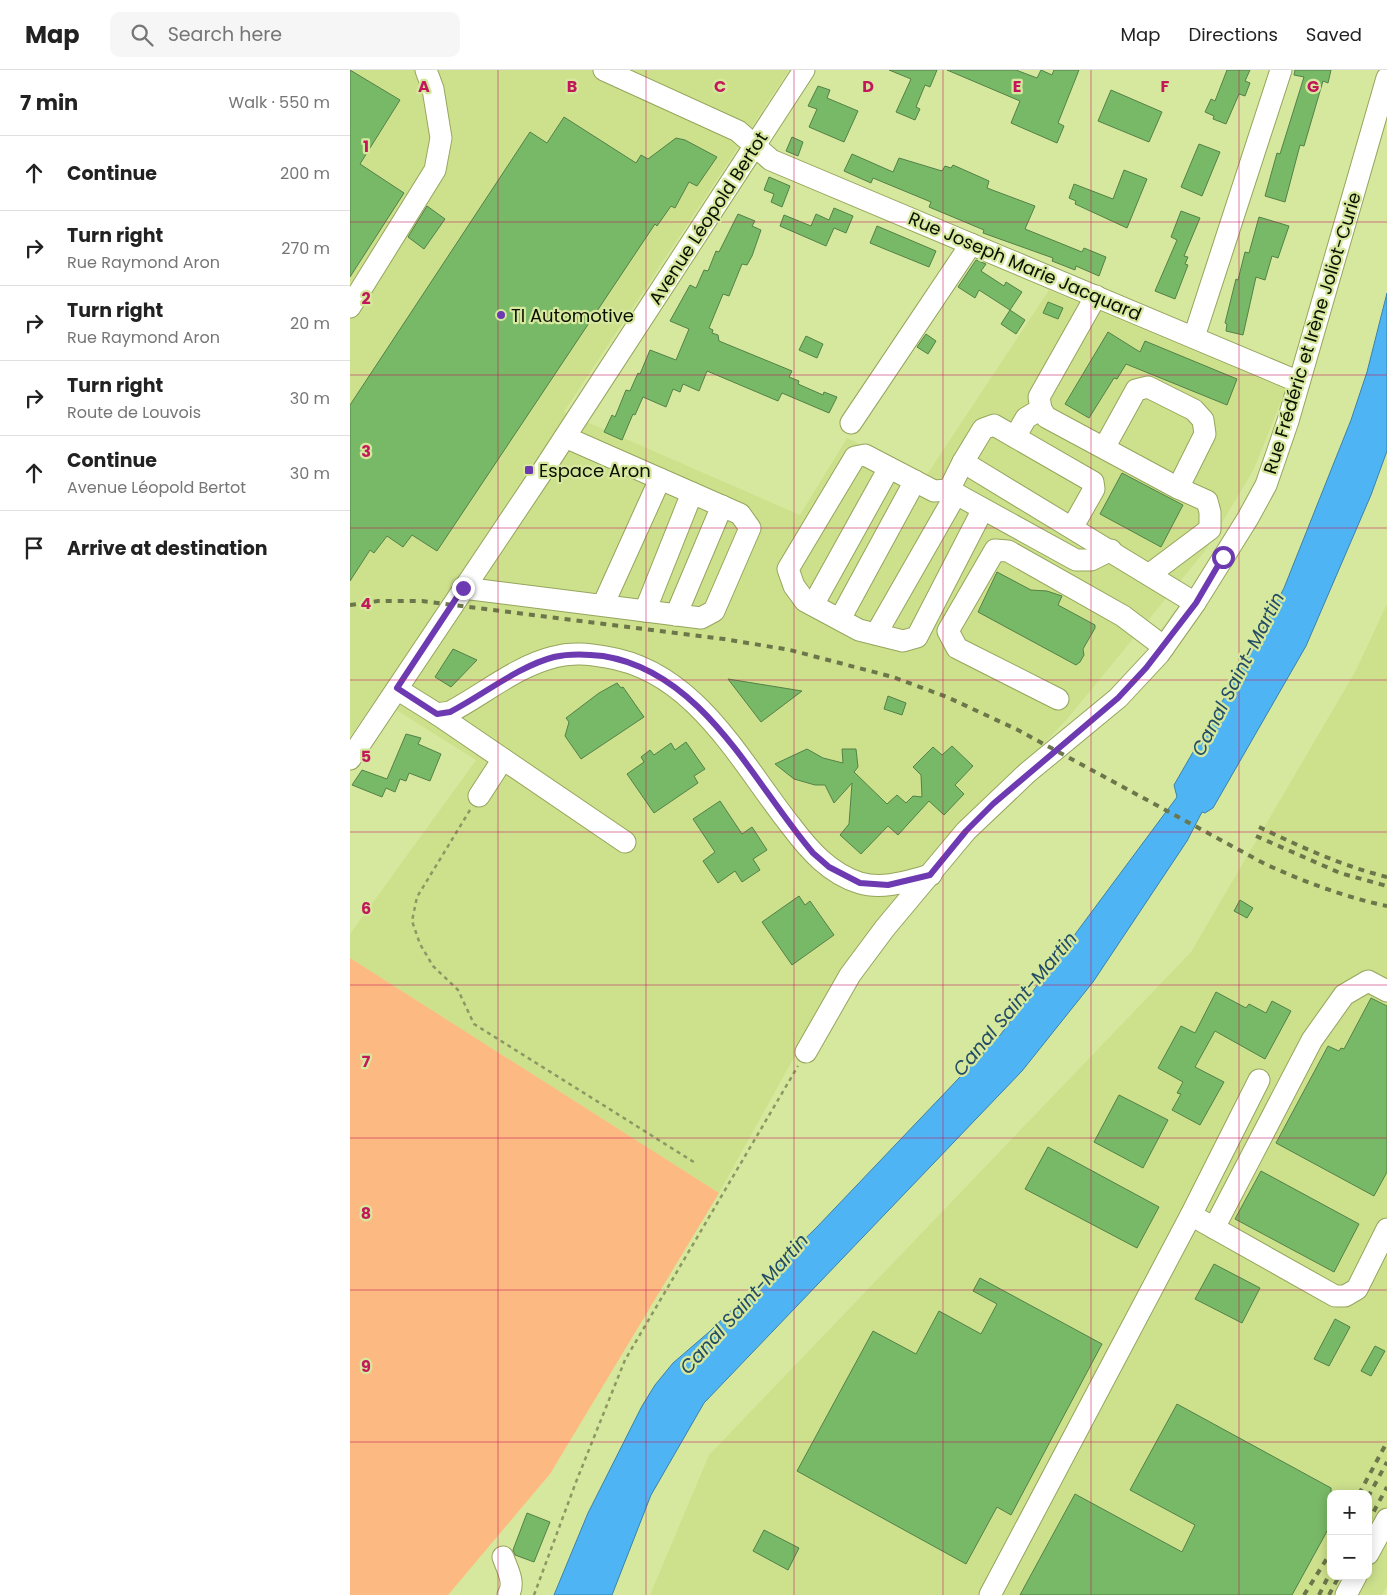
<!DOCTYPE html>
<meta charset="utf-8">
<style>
body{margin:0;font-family:Poppins,sans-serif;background:#f6f6f6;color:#222}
.controls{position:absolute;right:15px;bottom:15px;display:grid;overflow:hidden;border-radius:10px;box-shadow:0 2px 12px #0003}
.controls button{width:45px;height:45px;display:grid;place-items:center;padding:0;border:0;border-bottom:1px solid #e0e0e0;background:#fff;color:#222;font:25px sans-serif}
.stop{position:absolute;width:15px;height:15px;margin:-11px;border:4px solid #6e3ab1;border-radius:50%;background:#fff}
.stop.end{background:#6e3ab1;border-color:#fff;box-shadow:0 1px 5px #0008}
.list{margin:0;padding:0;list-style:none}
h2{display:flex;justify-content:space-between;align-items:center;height:65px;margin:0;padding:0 20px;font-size:21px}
h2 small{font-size:16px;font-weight:400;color:#767676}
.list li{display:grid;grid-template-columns:32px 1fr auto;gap:15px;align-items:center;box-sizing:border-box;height:75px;padding:0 20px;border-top:1px solid #e0e0e0}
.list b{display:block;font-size:19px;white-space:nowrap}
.list p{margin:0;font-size:16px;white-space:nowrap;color:#767676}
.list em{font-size:16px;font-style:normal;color:#767676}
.icon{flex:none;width:28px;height:28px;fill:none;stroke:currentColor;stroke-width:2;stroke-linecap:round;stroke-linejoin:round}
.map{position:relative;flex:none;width:1037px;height:1525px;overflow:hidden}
header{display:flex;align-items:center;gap:30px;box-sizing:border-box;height:70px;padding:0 25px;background:#fff;border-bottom:1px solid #e0e0e0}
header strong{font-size:24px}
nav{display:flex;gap:28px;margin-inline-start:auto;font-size:18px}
.search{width:350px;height:45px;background:#f6f6f6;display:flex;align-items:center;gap:12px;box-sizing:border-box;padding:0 18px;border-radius:10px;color:#767676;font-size:19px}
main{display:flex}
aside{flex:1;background:#fff}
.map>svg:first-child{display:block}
</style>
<header>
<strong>Map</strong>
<div class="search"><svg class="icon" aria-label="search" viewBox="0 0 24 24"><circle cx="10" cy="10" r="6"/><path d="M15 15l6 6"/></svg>Search here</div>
<nav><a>Map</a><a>Directions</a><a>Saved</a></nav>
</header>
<main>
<aside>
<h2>7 min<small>Walk · 550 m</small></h2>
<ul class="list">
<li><svg class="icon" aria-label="ahead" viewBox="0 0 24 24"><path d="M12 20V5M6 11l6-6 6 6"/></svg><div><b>Continue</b></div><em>200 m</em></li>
<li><svg class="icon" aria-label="right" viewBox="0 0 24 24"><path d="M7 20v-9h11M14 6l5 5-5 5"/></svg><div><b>Turn right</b><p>Rue Raymond Aron</p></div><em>270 m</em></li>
<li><svg class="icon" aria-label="right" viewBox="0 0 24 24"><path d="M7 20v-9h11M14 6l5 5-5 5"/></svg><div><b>Turn right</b><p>Rue Raymond Aron</p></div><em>20 m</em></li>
<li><svg class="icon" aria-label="right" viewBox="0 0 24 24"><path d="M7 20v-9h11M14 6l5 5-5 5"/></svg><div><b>Turn right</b><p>Route de Louvois</p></div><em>30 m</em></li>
<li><svg class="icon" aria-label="ahead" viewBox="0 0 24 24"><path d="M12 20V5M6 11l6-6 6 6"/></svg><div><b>Continue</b><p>Avenue Léopold Bertot</p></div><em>30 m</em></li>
<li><svg class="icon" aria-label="arrive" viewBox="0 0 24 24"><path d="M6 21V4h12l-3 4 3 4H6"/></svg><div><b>Arrive at destination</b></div></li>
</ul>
</aside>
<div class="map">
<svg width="1037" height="1525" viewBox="0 0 1037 1525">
<rect width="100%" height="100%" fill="#d6e89d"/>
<g fill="#cde18d" fill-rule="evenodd">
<polygon points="0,0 439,0 214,342 450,445 497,368 576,406 699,220 936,319 904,399 855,481 718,648 575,800 477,928 369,1123 0,888 0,864 126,690 27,628 0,667"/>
<path d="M1037 534V1516L1032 1525H300L359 1385 841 882 1005 602ZM981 1424H1018V1506H981Z"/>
</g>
<polygon fill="#fdb982" points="0,888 369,1123 200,1404 98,1525 0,1525"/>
<polygon fill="#4fb4f3" stroke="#3b82aa" points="1037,223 1037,381 1021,425 956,576 863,738 855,743 852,742 837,771 743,912 672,1001 354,1333 301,1425 262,1525 204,1525 238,1443 292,1336 305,1315 323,1293 359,1262 466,1158 651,964 827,727 824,715 899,585 934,518 1001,350 1017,302"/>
<g fill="#78b967" stroke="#538147">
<polygon points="0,0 50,30 10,94 54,123 0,207"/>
<polygon points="539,0 587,0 580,17 575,15 566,37 570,39 565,50 546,42 561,9"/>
<polygon points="597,0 666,0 687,8 691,0 702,5 704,0 729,0 708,53 714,56 707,73 661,53 670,31"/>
<polygon points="877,0 900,0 895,11 900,13 895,26 889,24 876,54 863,49 864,46 855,42 861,29 865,31"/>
<polygon points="945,0 981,0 978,13 973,11 954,76 950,75 935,132 915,126 927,83 930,84 954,7 944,5"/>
<polygon points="468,16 480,20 477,28 508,41 494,72 459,57 467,39 458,36"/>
<polygon points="761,20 812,42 799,72 748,51"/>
<polygon points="214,47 286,93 291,85 298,89 326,68 335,70 367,87 347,116 339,112 325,138 321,136 307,156 305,154 87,481 62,465 53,477 37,466 24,483 20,480 0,511 0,335 180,62 197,73"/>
<polygon points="442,67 453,72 448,86 436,81"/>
<polygon points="849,74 870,82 852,126 831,117"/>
<polygon points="502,84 543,102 549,88 592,101 595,96 601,98 603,95 639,111 637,118 685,136 675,159 732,182 734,178 756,187 749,206 726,196 725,200 702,191 703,188 633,163 634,160 579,137 581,132 523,108 521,113 494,101"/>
<polygon points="774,100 797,109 777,158 725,134 726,131 719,128 724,114 763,129"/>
<polygon points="419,107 440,116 432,137 421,132 424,124 414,120"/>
<polygon points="77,136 95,149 74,179 58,167"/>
<polygon points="484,138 503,146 496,163 484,158 476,176 430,156 434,145 461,156 466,144 479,150"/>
<polygon points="831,141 850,148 834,186 838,187 835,194 838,195 825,229 805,221 827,170 821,167"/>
<polygon points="388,144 405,151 402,156 411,160 402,186 397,195 392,194 379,226 373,224 359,258 363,260 362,263 368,265 369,271 442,301 439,307 449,311 448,314 473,325 474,322 487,327 479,343 432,323 428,331 357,301 349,321 333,314 330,322 323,319 316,337 293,327 285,345 283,344 272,370 254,362 262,345 265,347 276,320 280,321 288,303 290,304 300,280 326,290 339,259 320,251 340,215 346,218 354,200 358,201 366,181 369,182"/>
<polygon points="909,147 939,156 928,188 922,186 915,210 906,207 893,265 876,261 877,254 875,253 886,209 888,210 895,182 899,183"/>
<polygon points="527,156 586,181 579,197 520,173"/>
<polygon points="626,190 636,194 631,201 654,216 656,212 672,222 660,240 629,220 625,228 608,217"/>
<polygon points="698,232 713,238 708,249 693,243"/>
<polygon points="660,240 675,250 666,264 651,254"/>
<polygon points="758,262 790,282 795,271 887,309 877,335 776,294 767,309 764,308 739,348 715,334"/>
<polygon points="576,264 586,271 578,284 567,277"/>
<polygon points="456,266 473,274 467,288 449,280"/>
<polygon points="772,403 833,435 811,477 750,444"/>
<polygon points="647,502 681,520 697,521 712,526 708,535 745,555 745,558 733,579 734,585 730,592 726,595 628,542"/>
<polygon points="103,579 127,590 101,617 85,607"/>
<polygon points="378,609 452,621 411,652"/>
<polygon points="267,613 271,618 273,617 294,647 231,689 215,666 219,652 216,648 249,623"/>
<polygon points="538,626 556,633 552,645 534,639"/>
<polygon points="56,664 71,668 68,674 91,684 80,711 59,703 56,711 50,709 45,722 36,718 32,727 2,715 12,700 37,709"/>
<polygon points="336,672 355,699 344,706 348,713 304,743 277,704 294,692 291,687 300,680 304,685 321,673 325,680"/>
<polygon points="602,676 623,696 605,715 614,724 594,745 579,731 548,765 538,756 511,784 490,765 499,754 502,713 484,733 475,715 465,715 444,709 425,694 457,679 473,688 493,693 492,679 506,679 508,697 504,702 537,734 547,725 556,733 563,726 572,727 571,705 563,697 583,677 592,685"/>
<polygon points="370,731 392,764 402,757 417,780 403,789 410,800 392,812 385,801 368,813 353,791 365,782 343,749"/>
<polygon points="449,826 455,835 460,831 484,865 442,895 412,852"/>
<polygon points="890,830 903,838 897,848 884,841"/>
<polygon points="866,922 896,938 899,934 916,943 922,931 941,941 915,989 865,961 845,997 874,1012 850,1055 822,1040 831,1024 827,1023 833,1012 808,998 831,956 845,963"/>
<polygon points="1021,928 1037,936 1037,1102 1024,1126 926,1073 978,976 989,981 991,978 994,979"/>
<polygon points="769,1025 818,1050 793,1098 744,1072"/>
<polygon points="698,1077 809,1137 787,1178 675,1119"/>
<polygon points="911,1101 1009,1154 984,1202 885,1149"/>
<polygon points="864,1194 910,1218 892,1253 845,1229"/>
<polygon points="630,1208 752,1274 661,1445 647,1437 616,1494 447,1401 523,1261 566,1284 589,1241 631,1264 647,1234 623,1221"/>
<polygon points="985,1249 1000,1257 979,1296 964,1289"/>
<polygon points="1025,1276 1035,1281 1021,1306 1011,1301"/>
<polygon points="827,1334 981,1418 981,1454 942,1525 670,1525 725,1424 832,1482 845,1455 780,1420"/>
<polygon points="177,1443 200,1452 184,1492 165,1485 163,1480"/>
<polygon points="414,1460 449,1478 438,1500 403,1481"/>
</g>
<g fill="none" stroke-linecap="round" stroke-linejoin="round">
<g stroke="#95a55c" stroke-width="23">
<g id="minor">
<polyline points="254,0 388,61 421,90 949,312"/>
<polyline points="746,226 689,327 691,339 696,347 828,418 855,364 853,350 844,340 798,317 786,320 754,378"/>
<polyline points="0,237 85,100 91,68 83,19 76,0"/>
<polyline points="844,267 931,0"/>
<polyline points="501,353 621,174"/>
<polyline points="665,367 676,348 691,339"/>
<polyline points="613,392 599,420 726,490 741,490 761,480"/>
<polyline points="599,420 584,421 515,385 505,387 438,499 444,516 455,531 509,560 553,571 567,567 633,439"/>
<polyline points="722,458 744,419 743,412 644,355 633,359 613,392 845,533"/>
<polyline points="800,504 860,459 860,442 857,431 828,418"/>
<polyline points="113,518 351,548 364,541 400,458 390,444 215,367"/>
<polyline points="253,535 310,409"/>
<polyline points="463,535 539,398"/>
<polyline points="295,541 342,423"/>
<polyline points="326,545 372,436"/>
<polyline points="490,549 565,411"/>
<polyline points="526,564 606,424"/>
<path d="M47 619 87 644 100 642C134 624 167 596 204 587 222 582 239 584 256 587 346 601 390 692 441 756 459 780 480 804 510 813 533 820 558 811 581 805"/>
<polyline points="708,629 607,578 598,561 645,480 658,481 773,546 814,577"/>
<polyline points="87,644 153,689 129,726"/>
<polyline points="0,689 192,402 454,0"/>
<polyline points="153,689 275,772"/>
<polyline points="456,982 500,905 535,858 616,761 677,703 768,628 809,584 845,533 898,448 916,415 938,351 1037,8"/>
<polyline points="841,1145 909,1010"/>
<polyline points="864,1158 962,970 994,925 1018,911 1037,921"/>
<polyline points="1018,1484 1037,1449"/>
<path d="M153 1487C157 1499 166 1513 158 1525"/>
<polyline points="640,1525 841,1145 985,1226 995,1226 1007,1219 1037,1159"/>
<polyline points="996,1525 1006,1506"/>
</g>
</g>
<g stroke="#8b9863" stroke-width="2.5" stroke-dasharray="4 4" stroke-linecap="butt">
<polyline points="120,740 67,827 62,851 70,874 83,896 108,920 124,954 347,1094"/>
<polyline points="184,1525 226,1412 275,1290 448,996"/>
</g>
<use href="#minor" stroke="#fff" stroke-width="21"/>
<g stroke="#6c764b" stroke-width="4" stroke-dasharray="6 6" stroke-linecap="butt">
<path d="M0 535 28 531H72L374 569 440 580 543 607 597 627 668 660 915 794C955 812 994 827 1037 836"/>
<path d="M909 757C951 777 992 796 1037 807"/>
<polyline points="906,766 990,803 1037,816"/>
<polyline points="1009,1424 1037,1372"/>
<polyline points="1018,1427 1037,1392"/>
<polyline points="1018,1452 1037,1417"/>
<polyline points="954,1525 981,1482"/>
<polyline points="969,1525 981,1501"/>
<polyline points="979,1525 989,1506"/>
</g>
</g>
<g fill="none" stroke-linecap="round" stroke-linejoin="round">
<path stroke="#6e3ab1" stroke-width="6" d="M113 518 47 618 87 644 100 642C133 625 169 596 204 587 221 583 236 584 253 586 354 602 403 713 463 783L479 797 510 813 538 815 580 805 616 761 643 734 768 628 796 598 846 533 873 487"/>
</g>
<path fill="none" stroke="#c2185b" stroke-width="1" stroke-opacity="0.55" d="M148 0V1525M296 0V1525M444 0V1525M593 0V1525M741 0V1525M889 0V1525M0 152H1037M0 305H1037M0 458H1037M0 610H1037M0 762H1037M0 915H1037M0 1068H1037M0 1220H1037M0 1372H1037"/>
<g fill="#6e3ab1" stroke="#d6e89d" stroke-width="2">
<circle cx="151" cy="245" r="5"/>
<rect x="174" y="395" width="10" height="10" rx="2.5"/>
</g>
<g text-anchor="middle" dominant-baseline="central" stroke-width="4.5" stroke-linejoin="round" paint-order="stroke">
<g font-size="18" fill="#0b0f00" stroke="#d6e89d">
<text transform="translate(358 148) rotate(-57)">Avenue Léopold Bertot</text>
<text transform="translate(675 196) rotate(23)">Rue Joseph Marie Jacquard</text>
<text transform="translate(962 263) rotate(-73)">Rue Frédéric et Irène Joliot-Curie</text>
</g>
<g font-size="18" fill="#0b0f00" stroke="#d6e89d" text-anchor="start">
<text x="161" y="245">TI Automotive</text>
<text x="189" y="400">Espace Aron</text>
</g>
<g font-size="19" font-style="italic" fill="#234c67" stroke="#d6e89d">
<text transform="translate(888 604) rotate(-63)">Canal Saint-Martin</text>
<text transform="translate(665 934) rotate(-50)">Canal Saint-Martin</text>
<text transform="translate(394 1234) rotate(-48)">Canal Saint-Martin</text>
</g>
</g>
<g font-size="16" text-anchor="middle" font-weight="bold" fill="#c2185b" stroke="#d6e89d" stroke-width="4.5" stroke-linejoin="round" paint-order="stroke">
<text x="74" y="22">A</text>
<text x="222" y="22">B</text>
<text x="370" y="22">C</text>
<text x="518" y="22">D</text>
<text x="667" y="22">E</text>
<text x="815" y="22">F</text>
<text x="963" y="22">G</text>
<text x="16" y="82">1</text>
<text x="16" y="234">2</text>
<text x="16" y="387">3</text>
<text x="16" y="539">4</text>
<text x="16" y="692">5</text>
<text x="16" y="844">6</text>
<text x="16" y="997">7</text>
<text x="16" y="1149">8</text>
<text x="16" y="1302">9</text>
</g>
</svg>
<div class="controls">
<button>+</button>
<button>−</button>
</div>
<div class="stop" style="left:873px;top:487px"></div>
<div class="stop end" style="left:113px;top:518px"></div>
</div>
</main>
